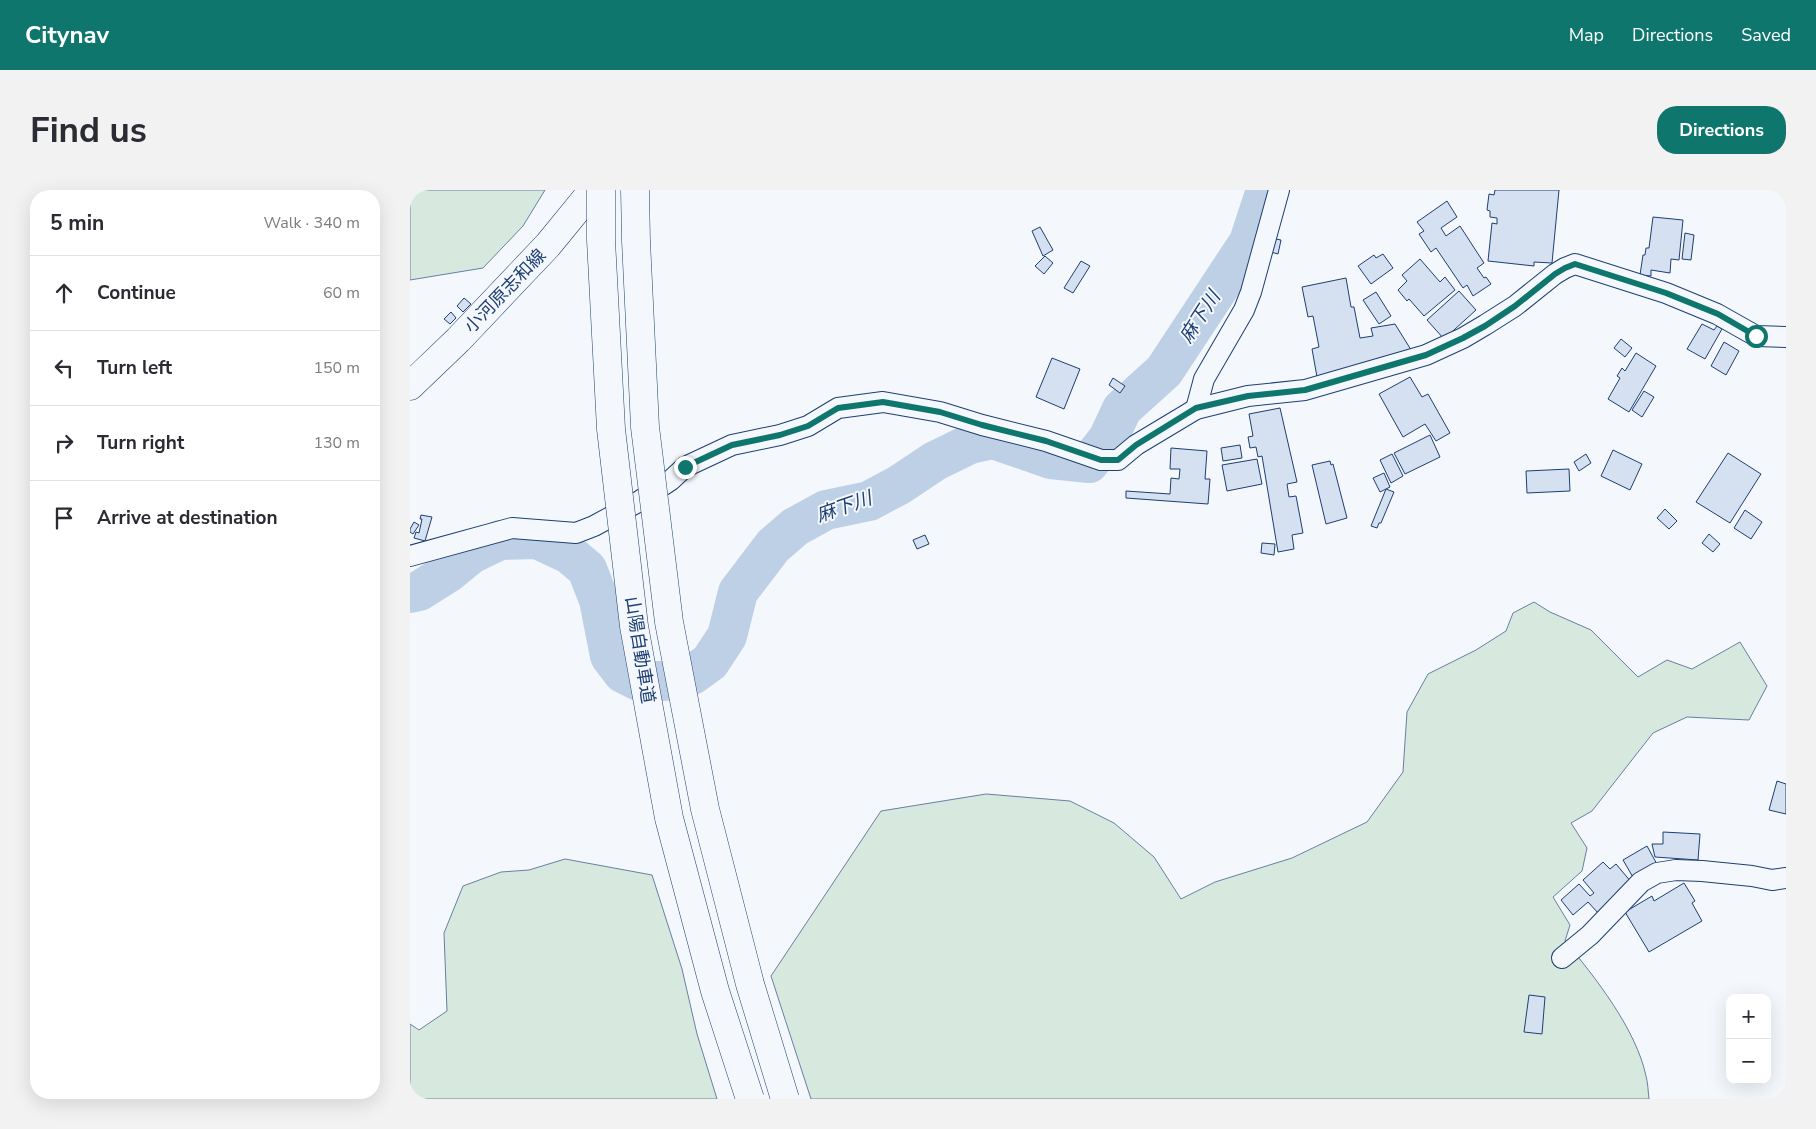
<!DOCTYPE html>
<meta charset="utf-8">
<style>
body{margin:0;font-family:"Nunito Sans","Noto Sans JP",sans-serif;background:#f2f2f3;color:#2b2b33}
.controls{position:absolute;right:15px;bottom:15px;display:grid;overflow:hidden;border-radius:10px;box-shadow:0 5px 20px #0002}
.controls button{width:45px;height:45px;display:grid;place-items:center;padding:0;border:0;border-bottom:1px solid #e1e1e2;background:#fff;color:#2b2b33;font:25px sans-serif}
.stop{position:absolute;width:15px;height:15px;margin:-11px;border:4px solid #0f766e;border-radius:50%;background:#fff}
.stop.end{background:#0f766e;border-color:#fff;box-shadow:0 1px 5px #0008}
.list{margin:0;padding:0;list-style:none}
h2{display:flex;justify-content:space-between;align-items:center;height:65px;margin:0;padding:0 20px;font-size:21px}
h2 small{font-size:16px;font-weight:400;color:#7c7c81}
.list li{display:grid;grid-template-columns:32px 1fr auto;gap:15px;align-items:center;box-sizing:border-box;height:75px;padding:0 20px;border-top:1px solid #e1e1e2}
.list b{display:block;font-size:19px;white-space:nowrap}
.list em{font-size:16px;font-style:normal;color:#7c7c81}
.icon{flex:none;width:28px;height:28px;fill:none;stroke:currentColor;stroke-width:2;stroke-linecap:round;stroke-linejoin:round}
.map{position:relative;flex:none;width:1376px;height:909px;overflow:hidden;border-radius:20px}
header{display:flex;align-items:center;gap:30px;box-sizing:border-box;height:70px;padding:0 25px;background:#0f766e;color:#fff}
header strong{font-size:24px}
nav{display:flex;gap:28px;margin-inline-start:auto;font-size:18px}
.intro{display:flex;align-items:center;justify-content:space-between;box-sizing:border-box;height:120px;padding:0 30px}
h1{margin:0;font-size:35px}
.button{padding:12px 22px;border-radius:20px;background:#0f766e;color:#fff;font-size:18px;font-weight:700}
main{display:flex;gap:30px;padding:0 30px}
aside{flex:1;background:#fff;border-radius:20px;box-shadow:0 5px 20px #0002}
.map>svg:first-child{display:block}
</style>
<header>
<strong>Citynav</strong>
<nav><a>Map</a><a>Directions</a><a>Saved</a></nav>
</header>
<div class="intro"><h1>Find us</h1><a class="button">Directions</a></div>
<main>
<aside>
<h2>5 min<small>Walk · 340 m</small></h2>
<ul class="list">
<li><svg class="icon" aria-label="ahead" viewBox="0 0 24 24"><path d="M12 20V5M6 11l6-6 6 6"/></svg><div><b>Continue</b></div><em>60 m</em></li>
<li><svg class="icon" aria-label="left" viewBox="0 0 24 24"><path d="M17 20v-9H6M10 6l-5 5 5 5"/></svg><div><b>Turn left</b></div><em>150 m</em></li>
<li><svg class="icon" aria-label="right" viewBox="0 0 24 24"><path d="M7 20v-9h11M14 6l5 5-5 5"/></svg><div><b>Turn right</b></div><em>130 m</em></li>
<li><svg class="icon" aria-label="arrive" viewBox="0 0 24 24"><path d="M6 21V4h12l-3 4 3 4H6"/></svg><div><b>Arrive at destination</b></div></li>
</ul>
</aside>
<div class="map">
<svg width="1376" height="909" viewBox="0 0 1376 909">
<rect width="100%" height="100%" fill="#f4f7fb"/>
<g fill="#d7e8df" stroke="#687fa3">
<polygon points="0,0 135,0 113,36 73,78 0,90"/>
<path d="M1124 412 1140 422 1181 440 1228 487 1257 470 1282 479 1330 452 1357 496 1339 530 1277 527 1243 543 1182 621 1161 633 1177 658 1172 681 1143 707 1160 735 1155 751C1185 787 1226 839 1236 886 1238 893 1238 901 1239 909H401L361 786 471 621 576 604 660 611 704 633 744 667 771 709 805 692 882 668 957 632 993 582 997 522 1018 484 1066 460 1096 441 1103 423Z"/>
<polygon points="155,669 242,685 272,779 287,844 307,909 0,909 0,834 9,840 37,821 34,743 53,696 91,682 119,680"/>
</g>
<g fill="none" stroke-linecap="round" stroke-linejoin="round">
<polyline stroke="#bed0e5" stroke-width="40" points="0,403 9,401 39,382 61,364 90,350 127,349 159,364 177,379 189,410 200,466 213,483 229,491 254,491 282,485 300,472 317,446 328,402 363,356 385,337 416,320 459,311 489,295 525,271 560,254 583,249 641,269 679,273 698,249 712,219 754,181 839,52 856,0"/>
</g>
<g fill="#d5e0f0" stroke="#1d3f73">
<polygon points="1085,0 1149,0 1142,73 1124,72 1124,76 1078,71 1082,33 1087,34 1087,28 1080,27 1080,21 1077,20 1079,4 1084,5"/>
<polygon points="1037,11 1047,27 1031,38 1036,46 1050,36 1074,73 1067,78 1074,88 1076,87 1081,94 1063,106 1057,95 1053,98 1026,58 1021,62 1009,44 1014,41 1007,32"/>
<polygon points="1243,27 1273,30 1269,70 1261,69 1260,83 1241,80 1241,86 1230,85 1233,65 1235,65 1236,58 1239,58"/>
<polygon points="630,37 643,60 633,66 622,41"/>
<polygon points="1275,43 1284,45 1281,70 1272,69"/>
<polygon points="860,48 871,50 868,64 857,61"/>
<polygon points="973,64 983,78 961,94 948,76 964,65 966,68"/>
<polygon points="635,66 643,73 634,84 625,76"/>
<polygon points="1010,69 1030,92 1035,87 1045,100 1014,126 999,109 997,111 988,100 997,91 992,85"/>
<polygon points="671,71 680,76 663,103 654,98"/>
<polygon points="936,88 941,117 944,117 950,148 963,146 961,138 985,134 1003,163 907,187 902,159 909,157 903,126 898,127 892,97"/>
<polygon points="1049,101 1066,120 1034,149 1017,130"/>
<polygon points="966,102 981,126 969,134 953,110"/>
<polygon points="54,108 61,114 53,122 47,116"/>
<polygon points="41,122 46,128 40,134 34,129"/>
<polygon points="1292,134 1304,140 1307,136 1312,139 1295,169 1277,159"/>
<polygon points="1211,149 1222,158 1215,167 1204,158"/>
<polygon points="1314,152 1329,161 1316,185 1301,176"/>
<polygon points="1226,163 1246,176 1219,222 1198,209 1210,188 1207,186 1212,178 1215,181"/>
<polygon points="642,168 670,179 654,219 626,207"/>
<polygon points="1000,187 1012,207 1018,204 1040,243 1026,251 1015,234 993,247 969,204"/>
<polygon points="703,188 715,196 710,203 699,195"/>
<polygon points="1234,201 1244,207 1232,227 1222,220"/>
<polygon points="870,218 887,292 877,294 879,307 886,306 893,343 882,345 884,359 868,362 852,266 848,267 846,257 840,258 838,247 843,246 839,224"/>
<polygon points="1020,245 1030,267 995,284 984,263"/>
<polygon points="830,255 832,268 813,271 811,258"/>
<polygon points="761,258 797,261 795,289 800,289 798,314 716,308 716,301 760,304 761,288 769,289 770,279 760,279"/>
<polygon points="1203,260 1232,274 1220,300 1191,286"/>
<polygon points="1318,263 1351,284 1320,333 1286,312"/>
<polygon points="982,264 993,286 981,293 970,270"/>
<polygon points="1176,264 1181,273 1169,281 1164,272"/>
<polygon points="847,269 852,294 817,301 812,275"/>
<polygon points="920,271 921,275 923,274 937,328 916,334 902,275"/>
<polygon points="1159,279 1160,301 1117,303 1116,281"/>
<polygon points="974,283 980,297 970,302 963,288"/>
<polygon points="976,299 984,302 971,333 969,333 967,338 961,336"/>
<polygon points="1255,319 1267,331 1259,339 1247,328"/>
<polygon points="1335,320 1352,332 1341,349 1324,338"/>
<polygon points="11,325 22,327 15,351 4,348 6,342 9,343 12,329 10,329"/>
<polygon points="4,332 9,335 3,344 0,342 0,339"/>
<polygon points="1299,344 1310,354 1303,362 1292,353"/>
<polygon points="515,345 519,354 507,359 503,350"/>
<polygon points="852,353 865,354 864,365 851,363"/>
<polygon points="1367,591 1376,594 1376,624 1359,620"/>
<polygon points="1253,642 1290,644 1288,670 1245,667 1242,654 1253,654"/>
<polygon points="1237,656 1248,676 1224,689 1213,670"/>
<polygon points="1193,672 1200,679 1206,674 1222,693 1188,723 1178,712 1163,725 1151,710 1169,694 1180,706 1184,703 1173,690"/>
<polygon points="1274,693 1285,711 1282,713 1292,731 1239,762 1215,722 1242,706 1244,711"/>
<polygon points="1119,805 1135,807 1132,844 1114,842"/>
</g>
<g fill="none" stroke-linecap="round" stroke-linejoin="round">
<g stroke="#1d3f73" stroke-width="22">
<g id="minor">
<polyline points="786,219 794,189 834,120 841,102 869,0"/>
<polyline points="0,366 102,338 166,343 184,336 228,312 261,290 275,277 322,255 370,245 398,236 428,218 473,212 530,222 572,235 636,251 691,270 708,270 726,255 786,219 838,206 895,200 1016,165 1053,148 1075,135 1105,116 1145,84 1155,78 1165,74 1256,103 1307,124 1346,146 1376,147"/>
<polyline points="1152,768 1180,745 1231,692 1247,683 1266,680 1292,681 1342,686 1362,690 1376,688"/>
</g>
</g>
<g stroke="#1d3f73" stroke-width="29">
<polyline id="secondary" points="0,196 48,150 138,55 183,0"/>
</g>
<use href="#minor" stroke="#f4f7fb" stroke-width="20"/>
<use href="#secondary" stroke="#f4f7fb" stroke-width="28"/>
<g stroke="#1d3f73" stroke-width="29" stroke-linecap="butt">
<g id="motorway-bridge">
<polyline points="191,0 191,50 201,239 224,436 259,628 305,801 340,909"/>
<polyline points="225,0 226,51 235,237 259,432 295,619 340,794 375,909"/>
</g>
</g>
<use href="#motorway-bridge" stroke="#f4f7fb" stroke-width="28"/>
</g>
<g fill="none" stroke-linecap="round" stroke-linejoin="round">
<polyline stroke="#0f766e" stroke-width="6" points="275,277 322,255 370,245 398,236 428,218 473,212 530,222 572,235 636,251 691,270 708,270 726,255 786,218 838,206 895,200 1016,165 1053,148 1075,136 1105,116 1145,84 1155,78 1165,74 1256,103 1308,124 1346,146"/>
</g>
<g text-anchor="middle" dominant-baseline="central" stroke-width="4" stroke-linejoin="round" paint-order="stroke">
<g font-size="18" fill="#1d3f73" stroke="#f4f7fb">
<text transform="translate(95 101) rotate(-46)">小河原志和線</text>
<text transform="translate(230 460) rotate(81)">山陽自動車道</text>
</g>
<g font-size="19" font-style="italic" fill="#1d3f73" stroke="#f4f7fb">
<text transform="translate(790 127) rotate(-57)">麻下川</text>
<text transform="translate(434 317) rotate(-19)">麻下川</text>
</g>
</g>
</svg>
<div class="controls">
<button>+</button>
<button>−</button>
</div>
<div class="stop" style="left:1346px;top:146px"></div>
<div class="stop end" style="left:275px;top:277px"></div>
</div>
</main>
